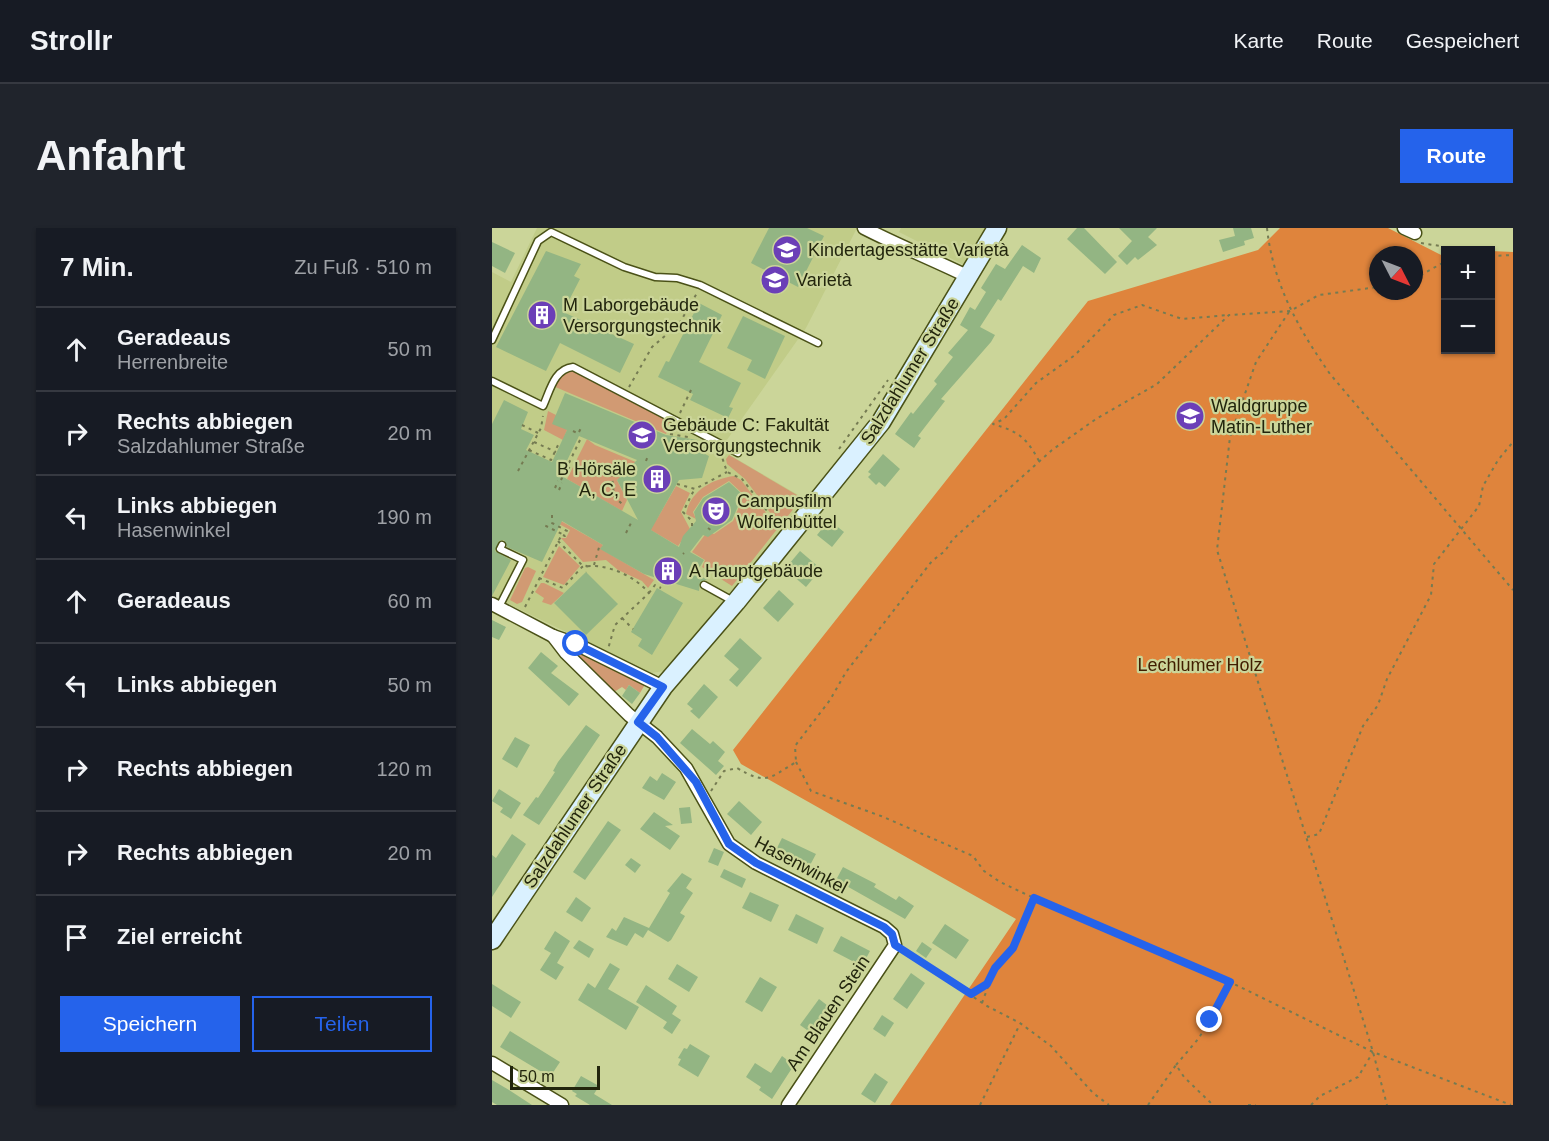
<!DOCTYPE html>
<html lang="de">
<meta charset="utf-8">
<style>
body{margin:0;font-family:Arial,sans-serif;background:#20242c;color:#f1f3f6}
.controls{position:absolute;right:18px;top:18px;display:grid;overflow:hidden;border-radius:0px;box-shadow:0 2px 4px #0004}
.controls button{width:54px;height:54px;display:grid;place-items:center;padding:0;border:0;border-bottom:2px solid #363941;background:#171b24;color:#f1f3f6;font:30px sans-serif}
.compass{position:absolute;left:877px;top:18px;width:54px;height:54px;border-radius:50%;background:#171b24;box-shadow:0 2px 4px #0004;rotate:132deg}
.scale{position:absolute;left:18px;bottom:15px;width:90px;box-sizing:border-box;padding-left:6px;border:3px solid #22250d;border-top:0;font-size:16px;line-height:21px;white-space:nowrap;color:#22250d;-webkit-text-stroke:4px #cbd599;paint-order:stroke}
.stop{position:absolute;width:18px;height:18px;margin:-14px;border:4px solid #2563eb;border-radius:50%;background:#fff}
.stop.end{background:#2563eb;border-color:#fff;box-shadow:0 2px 6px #0008}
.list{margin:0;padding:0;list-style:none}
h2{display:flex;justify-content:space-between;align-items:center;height:78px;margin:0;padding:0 24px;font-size:26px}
h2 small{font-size:20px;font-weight:400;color:#9ea1a6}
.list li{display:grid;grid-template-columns:39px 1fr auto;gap:18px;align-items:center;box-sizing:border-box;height:84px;padding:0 24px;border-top:2px solid #363941}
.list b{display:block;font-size:22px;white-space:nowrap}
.list p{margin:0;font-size:20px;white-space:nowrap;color:#9ea1a6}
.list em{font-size:20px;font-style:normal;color:#9ea1a6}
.actions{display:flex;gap:12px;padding:18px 24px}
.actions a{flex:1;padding:14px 0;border:2px solid #2563eb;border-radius:0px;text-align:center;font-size:21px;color:#2563eb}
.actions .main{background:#2563eb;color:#fff}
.icon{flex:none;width:33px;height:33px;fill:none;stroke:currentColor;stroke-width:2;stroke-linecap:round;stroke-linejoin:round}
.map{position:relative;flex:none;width:1021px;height:877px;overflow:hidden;border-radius:0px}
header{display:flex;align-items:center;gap:36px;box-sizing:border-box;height:84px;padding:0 30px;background:#171b24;border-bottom:2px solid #363941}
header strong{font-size:28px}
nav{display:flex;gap:33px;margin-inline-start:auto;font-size:21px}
.intro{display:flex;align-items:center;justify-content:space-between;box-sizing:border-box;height:144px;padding:0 36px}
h1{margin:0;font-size:42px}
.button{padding:15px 27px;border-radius:0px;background:#2563eb;color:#fff;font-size:21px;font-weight:700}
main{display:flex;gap:36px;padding:0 36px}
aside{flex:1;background:#171b24;border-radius:0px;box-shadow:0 2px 4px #0004}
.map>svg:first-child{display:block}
</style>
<header>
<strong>Strollr</strong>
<nav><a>Karte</a><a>Route</a><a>Gespeichert</a></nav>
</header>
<div class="intro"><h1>Anfahrt</h1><a class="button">Route</a></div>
<main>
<aside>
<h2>7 Min.<small>Zu Fuß · 510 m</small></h2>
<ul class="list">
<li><svg class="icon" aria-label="ahead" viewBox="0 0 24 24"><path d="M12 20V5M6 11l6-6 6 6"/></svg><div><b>Geradeaus</b><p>Herrenbreite</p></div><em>50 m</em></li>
<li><svg class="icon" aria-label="right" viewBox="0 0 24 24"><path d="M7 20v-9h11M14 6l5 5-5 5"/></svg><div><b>Rechts abbiegen</b><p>Salzdahlumer Straße</p></div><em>20 m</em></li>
<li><svg class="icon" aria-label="left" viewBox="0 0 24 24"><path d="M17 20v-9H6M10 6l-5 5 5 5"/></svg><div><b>Links abbiegen</b><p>Hasenwinkel</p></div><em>190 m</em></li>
<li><svg class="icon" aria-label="ahead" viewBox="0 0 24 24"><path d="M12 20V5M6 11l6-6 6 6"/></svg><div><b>Geradeaus</b></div><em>60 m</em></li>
<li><svg class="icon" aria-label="left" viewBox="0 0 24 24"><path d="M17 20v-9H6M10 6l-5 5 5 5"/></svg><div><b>Links abbiegen</b></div><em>50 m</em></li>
<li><svg class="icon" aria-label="right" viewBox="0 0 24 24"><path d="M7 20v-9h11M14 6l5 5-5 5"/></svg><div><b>Rechts abbiegen</b></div><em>120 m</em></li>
<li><svg class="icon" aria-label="right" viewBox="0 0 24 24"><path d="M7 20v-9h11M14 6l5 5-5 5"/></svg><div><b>Rechts abbiegen</b></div><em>20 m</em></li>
<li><svg class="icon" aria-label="arrive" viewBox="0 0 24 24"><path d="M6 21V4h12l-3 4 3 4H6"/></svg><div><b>Ziel erreicht</b></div></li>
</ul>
<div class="actions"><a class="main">Speichern</a><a>Teilen</a></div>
</aside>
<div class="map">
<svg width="1021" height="877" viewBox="0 0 1021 877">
<rect width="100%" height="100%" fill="#cbd599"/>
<g fill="#c1cc88">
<polygon points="45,0 365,0 314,100 232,216 240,221 238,227 313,271 180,437 172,443 159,445 0,368 0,44 19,54"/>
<polygon points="409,0 496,0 476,39 407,4"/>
</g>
<g fill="#d19a73">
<polygon points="83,142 180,194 174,206 61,158 65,149"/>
<polygon points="56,183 64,187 75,202 71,212 52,202"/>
<polygon points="95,211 103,217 151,237 125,252 135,272 130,283 75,251"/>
<polygon points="237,227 310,270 288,298 253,251 235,236 234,231"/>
<path d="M242 248 249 252 286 300 240 358 210 339 213 332 200 324 215 304 222 306 241 293 252 267 237 253 211 269 201 284 204 291 194 286C198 263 220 251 242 248Z"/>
<polygon points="184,258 198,265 189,284 198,301 186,318 145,294 165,291"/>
<polygon points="69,293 111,317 109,321 162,352 156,360 150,353 126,342 114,332 91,334 69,310 74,310 78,302 67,296"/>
<polygon points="67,318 88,338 72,357 51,349"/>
<polygon points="36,339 44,343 30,374 25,376 18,372 33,340"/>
<polygon points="49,355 52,355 72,365 59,377 50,374 52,370 43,364"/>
<polygon points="86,422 155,453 148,465 137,457 134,462 130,459 122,464 85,426"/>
</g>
<path fill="#df843c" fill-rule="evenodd" d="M788 0H896L953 29 954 122H999V23L1021 24V877H398L524 691 249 536 241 522 596 73 766 22ZM886 27H922V63H886Z"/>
<g fill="#93b583" fill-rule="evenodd">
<polygon points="277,0 315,0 332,8 306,59 259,35"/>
<polygon points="585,0 592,0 625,34 613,46 575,11"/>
<polygon points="627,0 665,0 656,9 665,17 646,32 643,29 635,37 626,28 640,13"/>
<polygon points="741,0 759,0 762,10 752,13 753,17 731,24 727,12 743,8"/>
<polygon points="0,14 23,25 13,45 0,38"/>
<polygon points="530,17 549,30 542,45 531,38 509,73 506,71 488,99 503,107 499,114 449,171 453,173 426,208 429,210 422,220 403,206 419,184 421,186 445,156 442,153 461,129 456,125 476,102 468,97 478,79 483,82 494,64 489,60 504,36 513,41"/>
<polygon points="54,23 89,36 82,48 88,51 71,84 142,116 128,145 68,115 54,143 4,119"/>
<polygon points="207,75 230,87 207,134 249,155 237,179 241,180 236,190 198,172 201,166 166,149 174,133 177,134"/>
<polygon points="251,88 293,108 273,151 255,142 260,132 235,120"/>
<path d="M73 165 174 207 206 212 203 221 217 228 210 250 187 252 159 302 187 319 191 308 204 293 202 284 211 270 237 254 251 267 240 292 216 309 211 307 198 324 212 332 203 347 216 351 208 354 207 363 152 346 108 321 111 317 70 293 50 334 15 319 12 312 7 313 3 323 19 332 0 368V196L12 172 36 184 29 201 42 207 34 222 60 234 75 202 60 196ZM87 208 145 232 125 252 146 292 68 247Z"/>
<polygon points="391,226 408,241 393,259 387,254 384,257 376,249 379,246 376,244"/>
<polygon points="337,292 352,304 340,319 325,307"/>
<polygon points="308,323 329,341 314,359 293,341"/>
<polygon points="94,344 126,376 94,407 62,375"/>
<polygon points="165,360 191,375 160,427 146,418 150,411 139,404"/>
<polygon points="287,362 302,376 286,394 271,380"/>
<polygon points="0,392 14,399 7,412 0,409"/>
<polygon points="248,410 270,430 245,459 237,452 247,441 232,428"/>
<polygon points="49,424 66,438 59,445 87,466 77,478 36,440"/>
<polygon points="212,456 226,469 207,491 198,483 201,481 195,476"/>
<polygon points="137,457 148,465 140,476 130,468"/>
<polygon points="94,497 108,507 47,597 31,587 44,569 46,570 63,544 61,543 66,534"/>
<polygon points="200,501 218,516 221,513 233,524 226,533 232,538 224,547 188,515"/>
<polygon points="23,509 38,517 25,540 10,531"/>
<polygon points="170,545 184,554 172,572 150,560 158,548 165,553"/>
<polygon points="7,561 29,575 19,591 8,584 11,580 0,573"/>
<polygon points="247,573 270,594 259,607 235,586"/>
<polygon points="198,579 200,595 189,596 187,580"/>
<polygon points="162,584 181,597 173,598 188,608 178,622 148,601"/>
<polygon points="116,593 129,602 93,652 81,644"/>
<polygon points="20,606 34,616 0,669 0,627 4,630"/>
<polygon points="290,610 324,626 316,641 283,624"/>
<polygon points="222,620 232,624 226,638 216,634"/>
<polygon points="139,630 149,637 143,645 133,637"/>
<polygon points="351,639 384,656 382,659 404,672 407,668 422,678 413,691 344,652"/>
<polygon points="232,641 254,651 250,660 228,649"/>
<polygon points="190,645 200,651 194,660 201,665 188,685 193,688 179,712 176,714 156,702 151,710 143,705 135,718 114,709 120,700 124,703 132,689 157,700 178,665 175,663"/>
<polygon points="258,664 287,677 279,694 250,680"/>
<polygon points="84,669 99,680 90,694 74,684"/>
<polygon points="304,686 332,700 325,716 296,702"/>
<polygon points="453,696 477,712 464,731 440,715"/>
<polygon points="63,703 78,713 65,735 72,739 64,752 48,742 59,725 52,721"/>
<polygon points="349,708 378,723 370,738 341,723"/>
<polygon points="87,712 102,721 97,730 81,720"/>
<polygon points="430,714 440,721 434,730 424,723"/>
<polygon points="118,735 128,741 116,761 147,779 134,802 86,772 96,755 103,760"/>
<polygon points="185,736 206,749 197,764 176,751"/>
<polygon points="419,745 433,755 415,781 401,771"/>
<polygon points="268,749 285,759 270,784 253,774"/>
<polygon points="0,756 29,774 19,790 0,778"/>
<polygon points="154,757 185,778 180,786 189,792 180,806 171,800 175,794 144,774"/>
<polygon points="327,771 340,781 322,807 308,797"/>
<polygon points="390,787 402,795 393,809 381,801"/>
<polygon points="18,803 68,834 58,849 8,819"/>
<polygon points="198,816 218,828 206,849 186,837 189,831 186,830 192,820 195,821"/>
<polygon points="290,828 302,837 280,871 267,862 269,859 254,849 263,835 279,845"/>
<polygon points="383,845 396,854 383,875 369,866"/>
<polygon points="89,848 107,858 102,866 120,877 98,877 83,868 85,866 80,863"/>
<polygon points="0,852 17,862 40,877 5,877 0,874"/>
</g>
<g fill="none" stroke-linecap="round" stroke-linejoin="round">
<g stroke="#4a5117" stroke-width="9">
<g id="service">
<polyline points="0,112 46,13 59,4 132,39 163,49 185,50 208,57 326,115"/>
<path d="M0 153 51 178C58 163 62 141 81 139L246 225"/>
<polyline points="212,357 241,373"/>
<polyline points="7,379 31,332 8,321 10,317"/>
</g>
</g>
<g stroke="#4a5117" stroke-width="15">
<g id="minor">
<path d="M372 0C407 18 442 32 477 49"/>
<polyline points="912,0 923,5"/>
<polyline points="0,376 61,408 84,416 171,459"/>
<polyline points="61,408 74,425 137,487 165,509 194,540 237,616 264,635 392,699 400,706 403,717 296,877"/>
<polyline points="0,835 70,877"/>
</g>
</g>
<g stroke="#4a5117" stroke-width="21">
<polyline id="secondary" points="0,712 171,459 244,374 389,194 505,0"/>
</g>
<g stroke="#757b52" stroke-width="2" stroke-dasharray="3 4.5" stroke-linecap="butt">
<path d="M775 0C781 56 806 100 838 146L1021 362"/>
<polyline points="929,15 948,18 954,22"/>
<polyline points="999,28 1021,27"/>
<polyline points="922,51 954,33"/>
<polyline points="797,84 764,134 738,209 725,322 881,824 895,877"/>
<polyline points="137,159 160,119 187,96 205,65"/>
<polyline points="188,185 200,160"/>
<polyline points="30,197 46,205"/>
<polyline points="81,203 85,205"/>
<polyline points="87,204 90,198"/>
<polyline points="178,206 196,209"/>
<path d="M88 212 75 239C98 250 120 230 148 244"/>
<polyline points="42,214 64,224"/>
<polyline points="205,216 230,229 235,244 250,251 287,298"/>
<polyline points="347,221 396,152"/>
<polyline points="37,222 59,232 67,215"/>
<polyline points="154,233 156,228"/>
<path d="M547 233C534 209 527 204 501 196L512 191 544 155 583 127 622 87 650 77 690 91 737 87"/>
<polyline points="119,238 122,268 132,278"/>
<polyline points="26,243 49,200 51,188"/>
<polyline points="69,252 75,239 72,237"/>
<polyline points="185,256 203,261 235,244"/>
<polyline points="63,260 66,253"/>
<polyline points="67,262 70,255"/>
<polyline points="60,287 60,295 75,303 73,308 71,307"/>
<polyline points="200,298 200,293 191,284 202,262"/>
<polyline points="216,300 220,303"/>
<polyline points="134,305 139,295"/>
<polyline points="66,313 90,337 95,338 94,344"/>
<polyline points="191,326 192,325"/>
<polyline points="102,337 108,316"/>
<polyline points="176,341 175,350 181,352"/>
<path d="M47 350 71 360 90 339C113 334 143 348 157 365L123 397 116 421"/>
<polyline points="157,365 163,357 169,360"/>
<polyline points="33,379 70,306 50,296"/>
<polyline points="130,390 141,401"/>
<polyline points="304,534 319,563 389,588 481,628 492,643 508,654 542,670"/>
<path d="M219 563 232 543 245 540C274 557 276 551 304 534L303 518 338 472 354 444 440 333 453 323 461 311 560 222 604 191 665 156 737 87 798 83 827 67 886 59"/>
<polyline points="815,609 827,606 871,498 886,477 895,451 939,367 942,336 987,278 991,258 1006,232 1021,214"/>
<polyline points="413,724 495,778 528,795 559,818 601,865 617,877"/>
<polyline points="479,766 495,756"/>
<polyline points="490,775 503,740 521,720 542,670 738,754 881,824 1019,877"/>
<polyline points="684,837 707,810 738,755"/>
<polyline points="488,877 528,796"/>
<polyline points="656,877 684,837 692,849 721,877"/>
<polyline points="756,877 764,877"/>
<polyline points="819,877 828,868 866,849 881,824"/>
</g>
<use href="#service" stroke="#fff" stroke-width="6"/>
<use href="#minor" stroke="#fff" stroke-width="12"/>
<use href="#secondary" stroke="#daf1ff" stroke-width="18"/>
</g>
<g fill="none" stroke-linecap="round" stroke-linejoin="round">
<polyline stroke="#2563eb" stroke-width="8" points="84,416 171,459 146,494 165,509 204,554 237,616 264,635 392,699 400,706 403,717 479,766 495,756 503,740 521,720 542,670 738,754 718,792"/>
</g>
<defs>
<g id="school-disc" transform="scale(1.5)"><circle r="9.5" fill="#6b3fb7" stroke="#cbd599"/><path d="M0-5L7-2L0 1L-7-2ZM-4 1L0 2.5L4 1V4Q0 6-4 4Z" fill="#fff"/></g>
<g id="building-disc" transform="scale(1.5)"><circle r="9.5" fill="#6b3fb7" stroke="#cbd599"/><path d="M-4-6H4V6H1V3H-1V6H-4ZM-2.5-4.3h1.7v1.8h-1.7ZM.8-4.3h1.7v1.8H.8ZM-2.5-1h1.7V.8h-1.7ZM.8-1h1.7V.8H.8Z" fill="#fff"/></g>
<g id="university-disc" transform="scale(1.5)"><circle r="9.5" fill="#6b3fb7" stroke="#cbd599"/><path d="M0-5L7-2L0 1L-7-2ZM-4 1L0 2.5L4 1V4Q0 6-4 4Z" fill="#fff"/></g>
<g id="theatre-disc" transform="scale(1.5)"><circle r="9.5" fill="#6b3fb7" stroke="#cbd599"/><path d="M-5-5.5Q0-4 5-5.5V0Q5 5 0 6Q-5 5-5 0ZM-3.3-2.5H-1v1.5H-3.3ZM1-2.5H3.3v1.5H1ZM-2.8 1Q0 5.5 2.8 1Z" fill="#fff"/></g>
</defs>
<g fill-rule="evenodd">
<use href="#school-disc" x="295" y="22"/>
<use href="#school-disc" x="283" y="52"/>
<use href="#building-disc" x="50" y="87"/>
<use href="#school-disc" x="698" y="188"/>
<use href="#university-disc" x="150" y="207"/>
<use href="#building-disc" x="165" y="251"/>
<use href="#theatre-disc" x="224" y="283"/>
<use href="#building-disc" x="176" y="343"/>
</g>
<g text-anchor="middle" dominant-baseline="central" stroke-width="4.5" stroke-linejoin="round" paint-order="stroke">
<g font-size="18" fill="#22250d" stroke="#cbd599" text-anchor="start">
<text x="316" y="22">Kindertagesstätte Varietà</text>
<text x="304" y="52">Varietà</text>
<text x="71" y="77">M Laborgebäude<tspan x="71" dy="21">Versorgungstechnik</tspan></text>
<text x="719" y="178">Waldgruppe<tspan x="719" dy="21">Matin-Luther</tspan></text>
<text x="171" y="197">Gebäude C: Fakultät<tspan x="171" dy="21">Versorgungstechnik</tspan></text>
<text x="144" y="241" text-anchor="end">B Hörsäle<tspan x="144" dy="21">A, C, E</tspan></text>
<text x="245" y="273">Campusfilm<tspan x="245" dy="21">Wolfenbüttel</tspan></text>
<text x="197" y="343">A Hauptgebäude</text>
</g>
<g font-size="18" fill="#22250d" stroke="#cbd599">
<text transform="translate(418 143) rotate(-58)">Salzdahlumer Straße</text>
<text transform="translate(83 588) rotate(-56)">Salzdahlumer Straße</text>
<text transform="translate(309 637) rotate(28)">Hasenwinkel</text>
<text transform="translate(336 785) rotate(-56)">Am Blauen Stein</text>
</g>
<g font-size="18" fill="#411e00" stroke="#cbd599">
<text x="708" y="437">Lechlumer Holz</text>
</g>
</g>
</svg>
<div class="controls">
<button>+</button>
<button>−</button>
</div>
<svg class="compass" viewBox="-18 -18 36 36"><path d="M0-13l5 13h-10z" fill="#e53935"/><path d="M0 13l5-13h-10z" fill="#9ea1a6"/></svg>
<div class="scale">50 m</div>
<div class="stop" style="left:84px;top:416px"></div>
<div class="stop end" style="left:718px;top:792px"></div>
</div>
</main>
